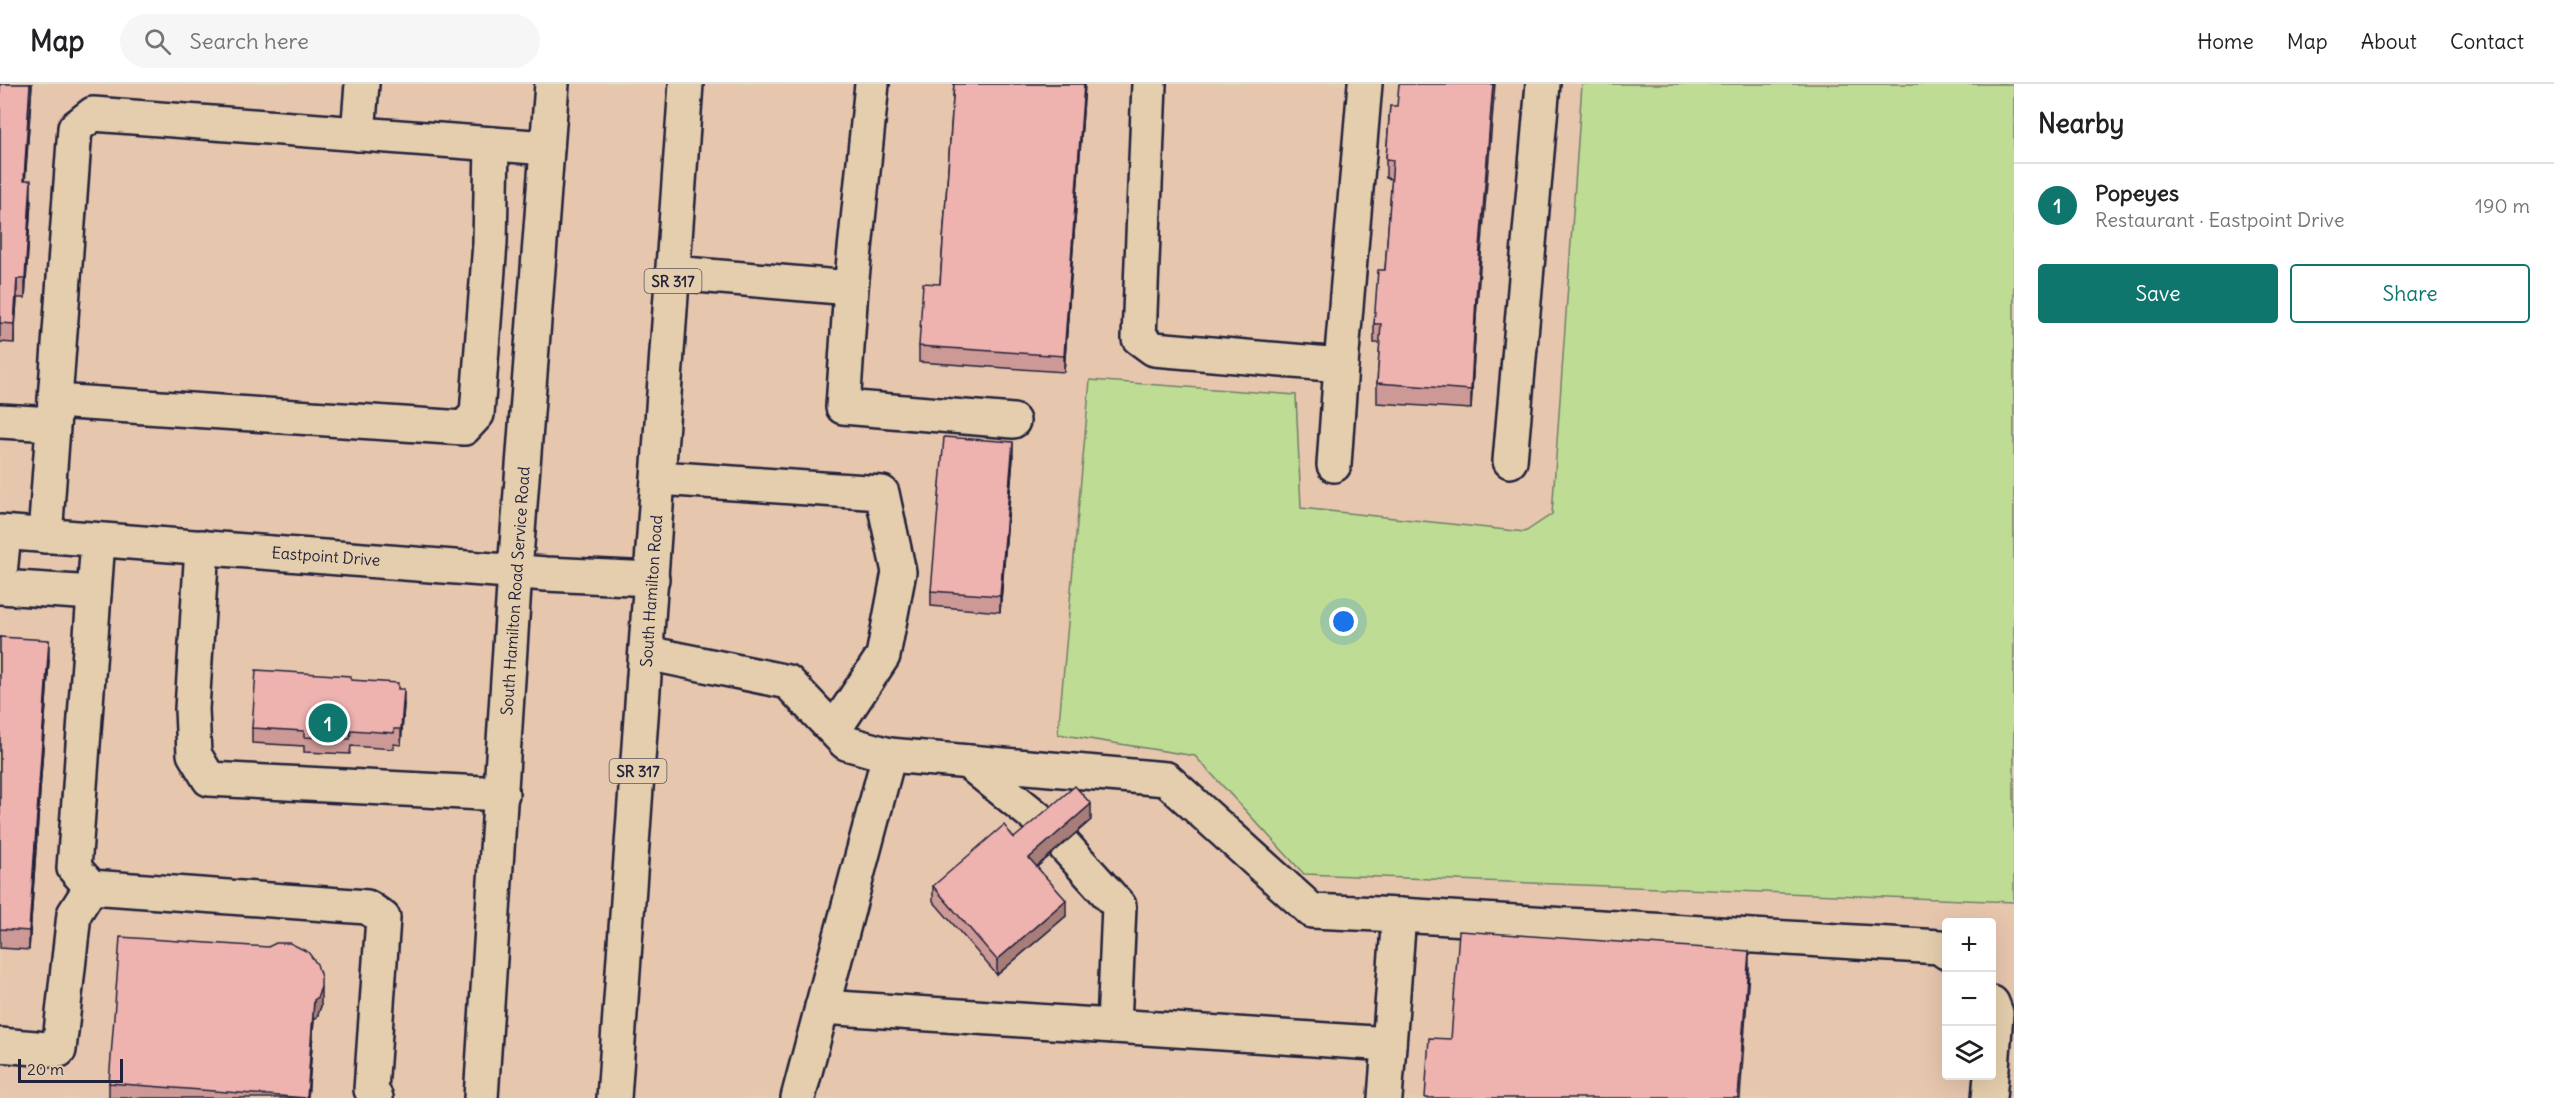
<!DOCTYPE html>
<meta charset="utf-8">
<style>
body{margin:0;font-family:Delius,sans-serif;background:#f6f6f6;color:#202124}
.controls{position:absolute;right:18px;bottom:18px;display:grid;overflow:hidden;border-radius:6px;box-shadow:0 6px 24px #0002}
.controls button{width:54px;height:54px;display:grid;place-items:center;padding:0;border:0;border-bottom:2px solid #e0e0e0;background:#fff;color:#202124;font:30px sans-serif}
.scale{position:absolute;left:18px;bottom:15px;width:105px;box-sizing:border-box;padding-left:6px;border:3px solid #22223b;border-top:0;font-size:16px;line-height:21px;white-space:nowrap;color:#22223b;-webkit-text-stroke:4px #e4cead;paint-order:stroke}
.you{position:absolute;left:1344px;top:538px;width:21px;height:21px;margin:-15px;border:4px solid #fff;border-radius:50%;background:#1a73e8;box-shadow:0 0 0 9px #1a73e833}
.badge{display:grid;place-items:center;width:39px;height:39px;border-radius:50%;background:#0f766e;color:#fff;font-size:20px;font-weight:700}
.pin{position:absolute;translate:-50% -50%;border:3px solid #fff;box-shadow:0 2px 6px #0006}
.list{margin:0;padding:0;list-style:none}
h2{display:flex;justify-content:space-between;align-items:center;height:78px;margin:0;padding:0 24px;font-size:26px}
h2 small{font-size:20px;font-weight:400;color:#757577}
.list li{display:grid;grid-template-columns:39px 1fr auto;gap:18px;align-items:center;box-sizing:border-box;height:84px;padding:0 24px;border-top:2px solid #e0e0e0}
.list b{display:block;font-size:22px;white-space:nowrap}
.list p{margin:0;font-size:20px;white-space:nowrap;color:#757577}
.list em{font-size:20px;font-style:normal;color:#757577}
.actions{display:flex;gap:12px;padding:18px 24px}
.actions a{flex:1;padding:14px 0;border:2px solid #0f766e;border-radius:6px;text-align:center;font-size:21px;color:#0f766e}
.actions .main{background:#0f766e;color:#fff}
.icon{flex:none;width:33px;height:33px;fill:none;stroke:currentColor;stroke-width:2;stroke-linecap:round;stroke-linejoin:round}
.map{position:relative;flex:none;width:2014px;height:1014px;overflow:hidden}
header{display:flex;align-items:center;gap:36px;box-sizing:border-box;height:84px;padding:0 30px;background:#fff;border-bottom:2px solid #e0e0e0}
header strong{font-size:28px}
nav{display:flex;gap:33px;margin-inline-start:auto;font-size:21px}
.search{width:420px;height:54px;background:#f6f6f6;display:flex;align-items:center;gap:15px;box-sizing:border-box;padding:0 21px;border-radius:33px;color:#757577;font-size:22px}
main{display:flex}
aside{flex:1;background:#fff}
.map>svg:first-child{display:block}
</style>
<header>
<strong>Map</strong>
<div class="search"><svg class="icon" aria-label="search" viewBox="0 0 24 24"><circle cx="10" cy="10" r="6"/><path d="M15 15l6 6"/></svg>Search here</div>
<nav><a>Home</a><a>Map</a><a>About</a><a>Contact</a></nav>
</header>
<main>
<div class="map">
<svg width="2014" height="1014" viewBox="0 0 2014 1014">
<rect width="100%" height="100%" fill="#e4cead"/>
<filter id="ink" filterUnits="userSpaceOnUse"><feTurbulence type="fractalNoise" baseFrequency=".0167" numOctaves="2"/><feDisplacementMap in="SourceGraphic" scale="12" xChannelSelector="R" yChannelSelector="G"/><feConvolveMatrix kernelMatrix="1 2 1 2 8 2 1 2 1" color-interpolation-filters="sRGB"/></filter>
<g filter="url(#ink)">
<path fill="#e7c6ae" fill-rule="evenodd" d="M0 0H1582L1552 430 1525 448 1301 424 1090 296 1058 650 1195 672 1304 790 2014 818V1014H0ZM1946 838H1992V992H1946Z"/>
<polygon fill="#bedc94" stroke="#707f68" stroke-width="1.5" points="1582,0 2014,0 2014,818 1304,790 1195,672 1058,650 1090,296 1296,311 1301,424 1525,448 1552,430"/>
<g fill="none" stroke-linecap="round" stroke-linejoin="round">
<g stroke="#22223b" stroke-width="38">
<g id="minor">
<polyline points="1149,0 1139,254 1154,265 1341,281 1365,0"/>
<polyline points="358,50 362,0"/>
<polyline points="673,189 851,204 872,0"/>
<polyline points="851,204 843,323 1013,337"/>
<polyline points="55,317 464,344 477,330 490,159 492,60"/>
<polyline points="0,337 53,340"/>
<polyline points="1510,377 1543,0"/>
<polyline points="1334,381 1341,281"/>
<polyline points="659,394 882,409 899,488 883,572 834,646"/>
<polyline points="0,448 546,490 652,495"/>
<polyline points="45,452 75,44 93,30 547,64"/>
<polyline points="98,456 74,784 91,803 367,823 383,834 371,1006 376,1014"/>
<polyline points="202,463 192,625 194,670 209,695 502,710"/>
<polyline points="0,490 4,449"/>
<polyline points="0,503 94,509"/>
<polyline points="647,569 788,598 846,659 889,671 798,1014"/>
<polyline points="889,671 1166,695 1312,827 1399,831 1385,1014"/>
<polyline points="968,678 1046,741"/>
<polyline points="1063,760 1119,822 1114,942"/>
<polyline points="1399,831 1940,863 1946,868"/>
<polyline points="1992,919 1996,929 1992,984"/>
<polyline points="822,923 1389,960"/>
<polyline points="0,961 59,966 74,830 91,803"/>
<polyline points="481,1014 515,487 552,0"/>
<polyline points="1989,1014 1991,992"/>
</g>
</g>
<g stroke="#22223b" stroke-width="38">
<polyline id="major" points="614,1014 686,0"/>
</g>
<use href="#minor" stroke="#e4cead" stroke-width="33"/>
<use href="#major" stroke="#e4cead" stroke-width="33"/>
</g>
<g fill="#cd9996" stroke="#22223b" stroke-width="1.5">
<polygon points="0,0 32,0 25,96 31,115 25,214 17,214 14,259 0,258"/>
<polygon points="954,0 1085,0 1064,288 919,278 919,262 940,200"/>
<polygon points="1390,22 1476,234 1471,325 1377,319 1377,299 1380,259 1374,259 1374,240 1385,186 1392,95 1386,94 1386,75"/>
<polygon points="1013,374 1000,528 931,522 931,507"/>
<polygon points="0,553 49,576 29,866 0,864"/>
<polygon points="351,596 398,605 404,620 401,661 394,660 394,665 351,662 350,670 304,668 304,662 252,659 252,644"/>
<polygon points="1091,736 1037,783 1066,832 997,891 933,817 933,802 1014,754"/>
<polygon points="321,922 317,933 314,935 308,1014 109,1014 109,999"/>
</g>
<g fill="#a77d7a" stroke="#22223b" stroke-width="1.5">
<polygon points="30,0 32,0 24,115 24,96"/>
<polygon points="1084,0 1085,0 1064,288 1064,272"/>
<polygon points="1493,0 1495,0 1476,234 1471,325 1471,306 1476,214"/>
<polygon points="31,96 31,115 25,214 25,195"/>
<polygon points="17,195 17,214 14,259 14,240"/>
<polygon points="1013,358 1013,374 1000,528 1000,512"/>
<polygon points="49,556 49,576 29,866 29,847"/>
<polygon points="404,605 404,620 401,661 401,645"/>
<polygon points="1091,720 1091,736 1029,789 1029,774"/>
<polygon points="1066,816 1066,832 997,891 997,876"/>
<polygon points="1749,867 1749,887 1740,1014 1738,1014"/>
<polygon points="321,903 321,922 317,933 314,935 308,1014 307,1014 314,916"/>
</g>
<g fill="#eeb2af" stroke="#22223b" stroke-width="1.5">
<polygon points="0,0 30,0 24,96 31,96 25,195 17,195 14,240 0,239"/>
<polygon points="954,0 1084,0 1064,272 919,262 923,199 940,200"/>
<polygon points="1399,0 1493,0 1476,214 1471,306 1377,299 1381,240 1374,240 1378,186 1385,186 1393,76 1386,75 1390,22 1397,22"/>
<polygon points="944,353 1013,358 1000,512 931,507"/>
<polygon points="0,553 49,556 29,847 0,845"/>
<polygon points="256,586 351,592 351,596 398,599 398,605 404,605 401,645 394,645 394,649 351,646 350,655 304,653 304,647 252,644"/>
<polygon points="1075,702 1091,720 1029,774 1066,816 997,876 933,802 1004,741 1014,754"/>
<polygon points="1459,847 1749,867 1738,1014 1425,1014 1429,954 1451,955"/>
<polygon points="120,853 268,863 276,859 290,859 308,868 317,880 321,893 321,903 317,914 314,916 307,1014 109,999"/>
</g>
</g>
<g text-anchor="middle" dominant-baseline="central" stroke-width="4.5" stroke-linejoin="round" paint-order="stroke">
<g fill="#e4cead" stroke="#5c565d" stroke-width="1.5">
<rect x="644.5" y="185" width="57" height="24" rx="4.5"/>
<rect x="609.5" y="675" width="57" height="24" rx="4.5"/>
</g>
<g font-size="15" font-weight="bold" fill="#22223b">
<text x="673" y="197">SR 317</text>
<text x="638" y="687">SR 317</text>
</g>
<g font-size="16" fill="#22223b" stroke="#e4cead">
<text transform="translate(326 472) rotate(4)">Eastpoint Drive</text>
<text transform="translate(515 507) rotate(-86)">South Hamilton Road Service Road</text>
<text transform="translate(651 507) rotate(-86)">South Hamilton Road</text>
</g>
</g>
</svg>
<div class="controls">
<button>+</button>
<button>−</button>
<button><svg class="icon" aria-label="layers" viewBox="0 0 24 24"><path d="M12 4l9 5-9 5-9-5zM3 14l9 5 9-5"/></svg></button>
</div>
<div class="scale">20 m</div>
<div class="you"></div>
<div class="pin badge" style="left:328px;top:639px">1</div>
</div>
<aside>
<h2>Nearby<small></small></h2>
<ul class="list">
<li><span class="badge">1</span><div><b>Popeyes</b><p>Restaurant · Eastpoint Drive</p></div><em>190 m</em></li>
</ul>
<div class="actions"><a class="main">Save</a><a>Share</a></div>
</aside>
</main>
